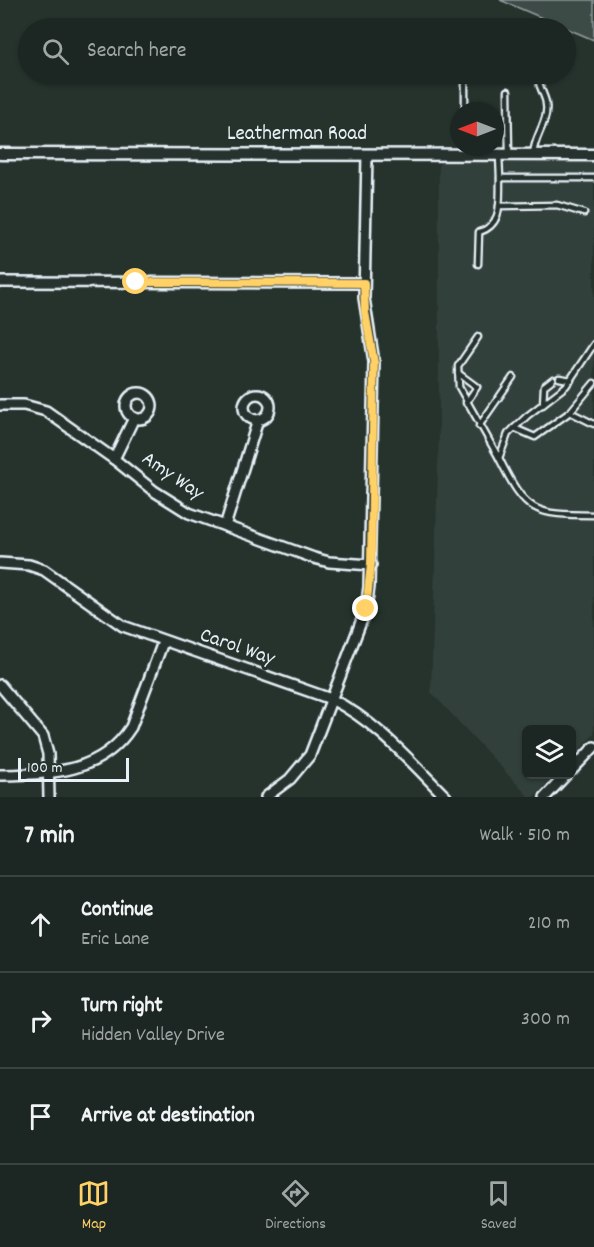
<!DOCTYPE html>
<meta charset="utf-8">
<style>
body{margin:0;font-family:Dekko,sans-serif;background:#29322f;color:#f1f3f6}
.controls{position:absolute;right:18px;bottom:18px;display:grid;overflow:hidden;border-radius:9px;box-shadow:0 2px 4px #0004}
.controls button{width:54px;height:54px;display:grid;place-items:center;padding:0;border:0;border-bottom:2px solid #3a4340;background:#1c2622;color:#f1f3f6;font:30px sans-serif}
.compass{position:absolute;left:450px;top:102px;width:54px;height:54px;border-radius:50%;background:#1c2622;box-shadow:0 2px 4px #0004;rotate:270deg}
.scale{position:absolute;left:18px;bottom:15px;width:111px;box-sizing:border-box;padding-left:6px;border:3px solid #e8f1f8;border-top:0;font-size:16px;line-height:21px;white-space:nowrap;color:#e8f1f8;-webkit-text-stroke:4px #26332d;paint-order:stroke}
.stop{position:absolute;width:18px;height:18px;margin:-14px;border:4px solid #ffd166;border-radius:50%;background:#fff}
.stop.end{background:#ffd166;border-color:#fff;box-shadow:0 2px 6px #0008}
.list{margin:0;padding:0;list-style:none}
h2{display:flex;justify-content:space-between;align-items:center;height:78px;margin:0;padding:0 24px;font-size:26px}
h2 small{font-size:20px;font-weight:400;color:#a0a5a5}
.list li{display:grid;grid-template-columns:39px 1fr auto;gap:18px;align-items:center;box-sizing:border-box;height:96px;padding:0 24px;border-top:2px solid #3a4340}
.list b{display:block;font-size:22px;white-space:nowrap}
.list p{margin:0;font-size:20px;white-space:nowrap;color:#a0a5a5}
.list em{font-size:20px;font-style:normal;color:#a0a5a5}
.icon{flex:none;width:33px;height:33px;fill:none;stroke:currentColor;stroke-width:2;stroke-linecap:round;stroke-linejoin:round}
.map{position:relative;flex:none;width:594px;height:797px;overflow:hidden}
.search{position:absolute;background:#1c2622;box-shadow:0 2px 4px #0004;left:18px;right:18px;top:18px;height:66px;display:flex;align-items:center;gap:15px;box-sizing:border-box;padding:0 21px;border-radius:33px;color:#a0a5a5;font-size:22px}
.sheet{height:366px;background:#1c2622}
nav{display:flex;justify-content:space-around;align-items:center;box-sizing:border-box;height:84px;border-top:2px solid #3a4340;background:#1c2622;font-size:16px;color:#a0a5a5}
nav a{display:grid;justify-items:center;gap:3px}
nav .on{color:#ffd166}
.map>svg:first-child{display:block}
</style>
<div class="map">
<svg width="594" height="797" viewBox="0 0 594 797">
<rect width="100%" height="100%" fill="#26332d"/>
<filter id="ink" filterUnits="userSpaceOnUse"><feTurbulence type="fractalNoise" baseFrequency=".0167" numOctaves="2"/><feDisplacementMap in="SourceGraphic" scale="12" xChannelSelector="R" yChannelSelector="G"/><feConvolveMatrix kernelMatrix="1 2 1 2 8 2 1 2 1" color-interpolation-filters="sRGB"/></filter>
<g filter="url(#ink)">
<polygon fill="#333f3a" points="594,161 594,734 572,758 572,730 526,730 526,774 555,775 534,797 529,797 431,692 439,437 439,163"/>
<polygon fill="#3e4b47" stroke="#939ea0" stroke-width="1.5" points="500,0 594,0 594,40"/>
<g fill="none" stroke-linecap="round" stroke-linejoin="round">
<g stroke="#e8f1f8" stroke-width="9">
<g id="service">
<polyline points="508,91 509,155"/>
<polyline points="465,111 465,74"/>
<polyline points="499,155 500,178 594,178"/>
<path d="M533 155C534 139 543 129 546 114 549 96 537 89 538 74"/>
<polyline points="499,206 557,205 584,213"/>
<path d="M478 264 479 232C504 225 499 199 500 178"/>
<polyline points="478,337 458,366 459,387 499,458"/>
<path d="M594 344 566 386 527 416 508 434 499 458C526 513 534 515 594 515"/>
<polyline points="458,373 477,387 466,403"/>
<polyline points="559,378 571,380"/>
<polyline points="543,405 544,386 553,379"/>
<polyline points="570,412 594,383"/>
<polyline points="479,426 513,377"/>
<polyline points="514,428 535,437 570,412 594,424"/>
</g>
</g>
<g stroke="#e8f1f8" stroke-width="14">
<g id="minor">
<polyline points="0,282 364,283"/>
<circle cx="139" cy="406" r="13"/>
<circle cx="257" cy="407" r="13"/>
<polyline points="0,405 24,405 46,411 114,459 154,491 189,513 314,558 329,562 371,565"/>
<polyline points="114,459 134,418"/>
<polyline points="225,526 258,420"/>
<path d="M0 563 29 565 44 570 123 626 331 699C377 722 410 761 446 797"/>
<polyline points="0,685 43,736 48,754 49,797"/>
<polyline points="572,770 594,747"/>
<path d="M0 775C50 774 101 774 131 727L163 642"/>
<polyline points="266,797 290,779 310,755 366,609 369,587 374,362 364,298 367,155"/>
<polyline points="545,797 567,774"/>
</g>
</g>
<g stroke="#e8f1f8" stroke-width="15">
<polyline id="tertiary" points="0,154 594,155"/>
</g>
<use href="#service" stroke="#26332d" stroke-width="4.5"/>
<use href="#minor" stroke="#26332d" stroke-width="9"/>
<use href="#tertiary" stroke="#26332d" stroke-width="10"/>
</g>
</g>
<g fill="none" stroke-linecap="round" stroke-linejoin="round" filter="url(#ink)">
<polyline stroke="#ffd166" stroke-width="8" points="136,282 364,283 365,312 374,362 371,564 366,609"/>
</g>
<g text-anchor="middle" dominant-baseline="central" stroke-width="6" stroke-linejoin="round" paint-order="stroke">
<g font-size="21" fill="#e8f1f8" stroke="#26332d">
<text x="297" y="135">Leatherman Road</text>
<text transform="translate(172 477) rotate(34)">Amy Way</text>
<text transform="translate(237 648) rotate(19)">Carol Way</text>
</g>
</g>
</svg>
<div class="controls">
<button><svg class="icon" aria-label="layers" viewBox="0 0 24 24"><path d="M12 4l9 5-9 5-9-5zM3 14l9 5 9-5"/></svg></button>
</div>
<svg class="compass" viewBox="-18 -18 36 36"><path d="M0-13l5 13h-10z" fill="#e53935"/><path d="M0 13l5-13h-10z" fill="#a0a5a5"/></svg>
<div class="scale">100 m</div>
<div class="stop" style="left:136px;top:282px"></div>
<div class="stop end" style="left:366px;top:609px"></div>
<div class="search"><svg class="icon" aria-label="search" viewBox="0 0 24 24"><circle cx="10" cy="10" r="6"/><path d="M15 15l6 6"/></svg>Search here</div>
</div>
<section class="sheet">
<h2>7 min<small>Walk · 510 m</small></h2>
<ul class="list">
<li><svg class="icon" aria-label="ahead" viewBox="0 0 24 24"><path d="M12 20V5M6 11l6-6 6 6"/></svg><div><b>Continue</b><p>Eric Lane</p></div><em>210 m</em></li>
<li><svg class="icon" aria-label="right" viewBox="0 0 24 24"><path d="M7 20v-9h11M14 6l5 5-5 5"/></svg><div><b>Turn right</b><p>Hidden Valley Drive</p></div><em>300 m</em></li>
<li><svg class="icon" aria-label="arrive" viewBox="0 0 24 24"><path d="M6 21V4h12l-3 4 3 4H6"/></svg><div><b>Arrive at destination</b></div></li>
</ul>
</section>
<nav>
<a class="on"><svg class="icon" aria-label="map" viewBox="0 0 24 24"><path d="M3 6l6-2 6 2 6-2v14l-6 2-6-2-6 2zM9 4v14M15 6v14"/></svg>Map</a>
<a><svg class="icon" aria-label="directions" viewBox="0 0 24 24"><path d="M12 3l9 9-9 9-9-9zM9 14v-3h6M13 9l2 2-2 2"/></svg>Directions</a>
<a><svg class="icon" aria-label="saved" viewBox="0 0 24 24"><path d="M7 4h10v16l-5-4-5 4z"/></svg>Saved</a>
</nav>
